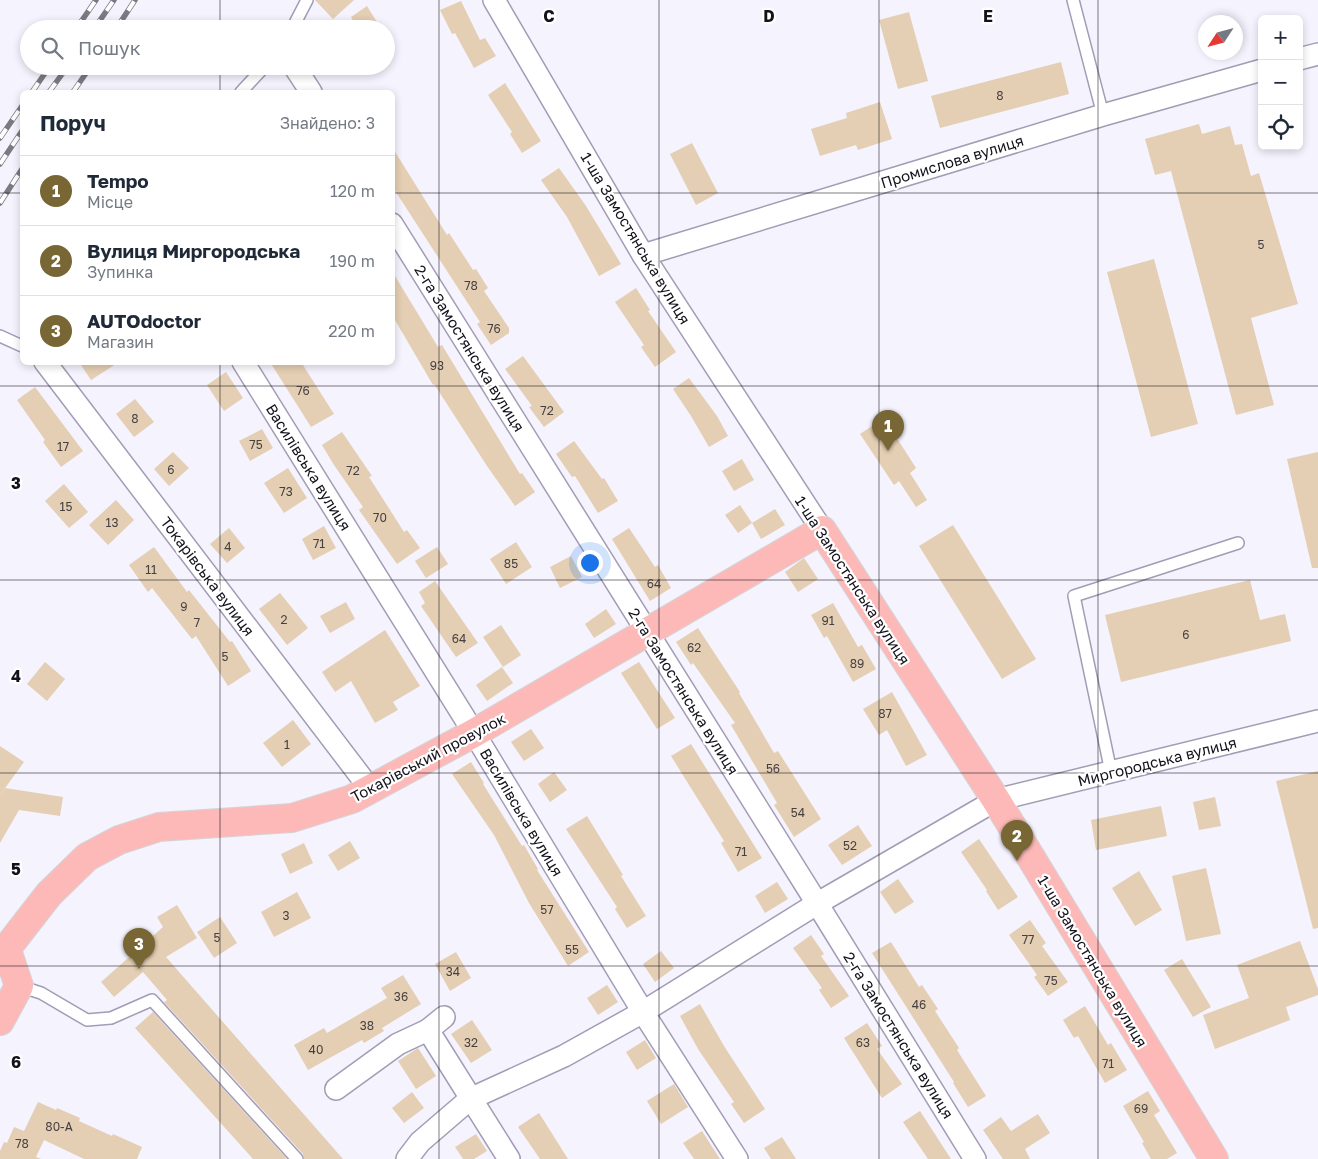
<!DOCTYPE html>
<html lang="uk">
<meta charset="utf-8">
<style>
body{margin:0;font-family:"Golos Text",sans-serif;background:#f2f2f3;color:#1f2937}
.controls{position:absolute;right:15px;top:15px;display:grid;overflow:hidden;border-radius:8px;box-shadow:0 2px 8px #0003}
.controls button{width:45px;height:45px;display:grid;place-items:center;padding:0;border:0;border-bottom:1px solid #e0e1e3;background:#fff;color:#1f2937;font:25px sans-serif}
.compass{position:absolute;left:1198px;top:15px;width:45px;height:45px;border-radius:50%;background:#fff;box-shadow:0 2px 8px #0003;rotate:234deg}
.you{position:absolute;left:589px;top:562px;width:18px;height:18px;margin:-12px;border:4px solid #fff;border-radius:50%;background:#1a73e8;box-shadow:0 0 0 8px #1a73e833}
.badge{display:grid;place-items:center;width:32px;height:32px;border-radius:50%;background:#786634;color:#fff;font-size:16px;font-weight:700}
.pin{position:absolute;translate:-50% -41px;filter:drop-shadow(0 1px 2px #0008)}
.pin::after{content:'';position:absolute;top:26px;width:18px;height:15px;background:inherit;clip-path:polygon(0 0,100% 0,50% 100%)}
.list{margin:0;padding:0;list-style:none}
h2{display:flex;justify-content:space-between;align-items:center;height:65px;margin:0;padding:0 20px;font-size:21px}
h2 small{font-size:16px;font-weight:400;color:#747a83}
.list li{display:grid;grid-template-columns:32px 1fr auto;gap:15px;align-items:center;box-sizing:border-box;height:70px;padding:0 20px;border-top:1px solid #e0e1e3}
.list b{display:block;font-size:19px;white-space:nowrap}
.list p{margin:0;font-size:16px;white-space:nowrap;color:#747a83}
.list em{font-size:16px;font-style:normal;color:#747a83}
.icon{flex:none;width:28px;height:28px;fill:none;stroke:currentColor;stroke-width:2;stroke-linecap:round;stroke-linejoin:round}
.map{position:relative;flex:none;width:1318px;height:1159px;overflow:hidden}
.search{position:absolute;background:#fff;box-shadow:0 2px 8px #0003;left:20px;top:20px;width:375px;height:55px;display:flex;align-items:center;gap:12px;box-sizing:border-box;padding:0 18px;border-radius:28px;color:#747a83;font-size:19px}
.panel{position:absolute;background:#fff;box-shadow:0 2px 8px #0003;left:20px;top:90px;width:375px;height:275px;border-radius:8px}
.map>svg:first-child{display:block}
</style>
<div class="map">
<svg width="1318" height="1159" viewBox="0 0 1318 1159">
<rect width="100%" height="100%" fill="#f5f3fe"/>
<g fill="#e4cfb4">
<polygon points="315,0 354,0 333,19"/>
<polygon points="461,1 480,40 485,38 496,56 474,68 455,33 452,34 440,10"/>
<polygon points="367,6 381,29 358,29 351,17"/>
<polygon points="909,12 928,81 898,89 879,20"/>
<polygon points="1061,62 1069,94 940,128 931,96"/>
<polygon points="505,83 541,141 522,153 510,134 512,132 488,95"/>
<polygon points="880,102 892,139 858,150 856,145 820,156 811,129 847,118 846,113"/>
<polygon points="1199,124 1202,134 1230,126 1235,145 1242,144 1251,176 1259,173 1298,304 1251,318 1274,405 1236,415 1171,171 1155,175 1145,139"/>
<polygon points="692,143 718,193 696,205 670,154"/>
<polygon points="392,147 447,235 449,233 473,270 476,269 488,288 484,291 509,328 509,333 491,345 477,324 480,322 392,186"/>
<polygon points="559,168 586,206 621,264 599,276 567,217 541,180"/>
<polygon points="1154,259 1198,424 1151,437 1107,272"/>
<polygon points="392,271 438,347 442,345 520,474 522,473 535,492 515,506 487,466 434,384 433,385 392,315"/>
<polygon points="636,288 650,310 648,311 676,352 655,367 641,347 644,345 615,302"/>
<polygon points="523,356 564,412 544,427 529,407 532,406 505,369"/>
<polygon points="79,362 119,362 91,380"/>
<polygon points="270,362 301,362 334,414 311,427"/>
<polygon points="226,372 243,398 224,411 207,385"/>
<polygon points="689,378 717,416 728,436 709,447 691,416 673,389"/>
<polygon points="35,387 83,451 61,467 43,442 45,440 17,400"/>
<polygon points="135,399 154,422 134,437 116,414"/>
<polygon points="884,418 916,468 910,473 927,500 916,507 899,481 894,485 860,434"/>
<polygon points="262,429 273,448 250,461 239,441"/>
<polygon points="342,432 372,476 369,477 404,532 407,530 420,548 397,564 359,510 363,507 334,465 322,445"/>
<polygon points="574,441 602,479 604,478 618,501 598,513 575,476 572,477 556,454"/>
<polygon points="173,452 189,468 169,486 154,469"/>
<polygon points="1318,452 1318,568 1312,568 1287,459"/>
<polygon points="742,459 754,480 734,491 722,471"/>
<polygon points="288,468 307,498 284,513 264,483"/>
<polygon points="64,484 88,512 69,528 45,501"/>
<polygon points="116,500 134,520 108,545 89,525"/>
<polygon points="740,505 752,523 738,533 725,515"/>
<polygon points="775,509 785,525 761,539 752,523"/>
<polygon points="953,525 1036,659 1002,679 919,546"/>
<polygon points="324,526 336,548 313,560 302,539"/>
<polygon points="229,528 245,548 227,563 210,544"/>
<polygon points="629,528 655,567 658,565 671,588 650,601 612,539"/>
<polygon points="516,542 532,567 506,584 490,559"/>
<polygon points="154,547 187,592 189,590 230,642 232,641 251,671 228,686 196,636 192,639 152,588 148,592 129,565"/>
<polygon points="437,547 448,564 426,578 415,561"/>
<polygon points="571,556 582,577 560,588 550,567"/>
<polygon points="804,558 818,579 798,592 785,572"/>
<polygon points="1250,580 1260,620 1285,614 1291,641 1121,682 1105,615"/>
<polygon points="435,581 478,643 456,657 421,606 425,603 419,592"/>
<polygon points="280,593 308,628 287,645 259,609"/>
<polygon points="346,602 355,619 330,633 320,616"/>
<polygon points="833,603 858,647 862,645 876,669 853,682 827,636 824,638 811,615"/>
<polygon points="606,609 616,624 594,638 585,624"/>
<polygon points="501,625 521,655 503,667 483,637"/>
<polygon points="698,628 740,692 739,693 774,753 778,751 821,819 794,837 774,805 777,803 731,725 735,723 693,663 691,665 676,642"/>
<polygon points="385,630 420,686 393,702 398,710 375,723 351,681 335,692 322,672"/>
<polygon points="45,662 65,679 47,701 27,684"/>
<polygon points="639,662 675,718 657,729 621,673"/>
<polygon points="502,667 513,683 487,701 476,685"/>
<polygon points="892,692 927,755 906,766 887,730 879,735 863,709"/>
<polygon points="293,720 311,744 282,767 263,743"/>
<polygon points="531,729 544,748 524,761 511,742"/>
<polygon points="691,744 762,858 738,872 721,843 724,841 671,756"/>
<polygon points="0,746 24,762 0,795"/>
<polygon points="471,762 484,783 483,784 522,846 524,845 538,869 537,870 589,952 568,966 529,903 494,835 452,774"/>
<polygon points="1318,771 1318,928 1313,929 1276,781"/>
<polygon points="554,772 567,790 550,802 538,784"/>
<polygon points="5,788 63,797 60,816 19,810 0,843 0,795"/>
<polygon points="1215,797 1221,826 1199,830 1193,802"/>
<polygon points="1161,806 1167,836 1096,850 1091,820"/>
<polygon points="587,816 623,875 621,876 646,916 627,928 615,909 617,907 566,829"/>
<polygon points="858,825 872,846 842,865 828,845"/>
<polygon points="979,839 1018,897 998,910 986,891 987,890 961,852"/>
<polygon points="350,841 360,858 338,871 328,855"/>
<polygon points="304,843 313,863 290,874 281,854"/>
<polygon points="1206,868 1221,934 1186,941 1172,876"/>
<polygon points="1139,871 1162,910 1135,926 1112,888"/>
<polygon points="898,879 914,902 895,914 880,892"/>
<polygon points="777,882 788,899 765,913 755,896"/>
<polygon points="297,892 311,918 274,937 261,912"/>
<polygon points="177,905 197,938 166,957 343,1159 304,1159 303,1154 164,1002 167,1000 143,972 114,997 101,982 163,927 157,917"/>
<polygon points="220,917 237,943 214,958 197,932"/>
<polygon points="1030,920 1046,943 1042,946 1068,982 1048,996 1034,977 1037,975 1009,935"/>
<polygon points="811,935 824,954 821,956 849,996 831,1008 819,990 822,988 793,948"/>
<polygon points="1300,941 1318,989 1318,995 1286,1007 1290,1020 1215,1049 1203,1015 1249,998 1237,965"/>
<polygon points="891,942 919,987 922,985 938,1009 935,1011 959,1048 957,1050 986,1096 968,1107 953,1083 954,1082 872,953"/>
<polygon points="661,951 674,968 655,982 643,964"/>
<polygon points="456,952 471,978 450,991 435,964"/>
<polygon points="1182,959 1211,1007 1193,1017 1164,970"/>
<polygon points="403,975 421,1004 382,1028 384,1031 364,1043 362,1040 308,1070 294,1045 324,1028 327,1033 387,998 381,988"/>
<polygon points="607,985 618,1002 598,1015 587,998"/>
<polygon points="700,1004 724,1046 765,1109 744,1123 731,1104 734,1102 698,1049 680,1016"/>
<polygon points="1085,1006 1108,1045 1111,1043 1127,1070 1105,1083 1078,1036 1074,1038 1063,1020"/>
<polygon points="153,1012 287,1159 253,1159 135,1028"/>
<polygon points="472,1020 492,1050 471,1063 451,1034"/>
<polygon points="867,1023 882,1046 877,1049 902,1084 882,1098 844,1038"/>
<polygon points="645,1040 656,1058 637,1070 626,1052"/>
<polygon points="418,1048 436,1076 416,1089 398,1061"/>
<polygon points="674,1084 688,1107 661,1124 647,1101"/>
<polygon points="1148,1091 1160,1111 1154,1115 1177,1153 1167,1159 1151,1159 1142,1143 1144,1142 1123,1106"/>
<polygon points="412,1092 424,1108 404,1123 392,1108"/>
<polygon points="38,1102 56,1110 57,1108 80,1118 79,1121 112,1136 113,1134 142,1147 137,1159 84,1159 44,1140 36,1157 41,1159 0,1159 0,1151 4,1142 7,1143 14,1127 24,1131"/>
<polygon points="920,1111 951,1159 928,1159 903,1122"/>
<polygon points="539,1113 568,1159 540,1159 518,1127"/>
<polygon points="1038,1114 1050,1133 1025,1149 1030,1159 1003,1159 983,1130 1001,1117 1011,1131"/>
<polygon points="702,1131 720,1159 694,1159 683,1143"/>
<polygon points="476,1134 487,1151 474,1159 463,1159 455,1147"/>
<polygon points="782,1137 796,1159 771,1159 764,1148"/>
</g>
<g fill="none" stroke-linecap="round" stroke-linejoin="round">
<g stroke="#a29cb5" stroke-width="14">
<g id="lane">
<polyline points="1073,0 1103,115"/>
<polyline points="292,29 307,0"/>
<polyline points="241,92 265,66"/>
<polyline points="0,336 22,346"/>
<polyline points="1111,772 1074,596 1238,543"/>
<polyline points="19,986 41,993 87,1020 111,1018 152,1000 297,1159"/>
</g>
</g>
<g stroke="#a29cb5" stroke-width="24">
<g id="street">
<polyline points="494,0 643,255 822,530"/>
<polyline points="1299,59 1318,54"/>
<polyline points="294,66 311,92"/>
<path d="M392 224C587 536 783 846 975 1159"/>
<polyline points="643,255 1103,115 1262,70"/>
<polyline points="45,362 371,790"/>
<polyline points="243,362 474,733 643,1012 737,1159"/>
<polyline points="428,1030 509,1159"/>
<polyline points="336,1089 398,1044 428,1030 444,1017"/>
<polyline points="407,1159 420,1142 470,1099 564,1056 643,1012 818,903 996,800 1318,721"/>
</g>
</g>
<g stroke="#d5d4d6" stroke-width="30">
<g id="primary">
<polyline points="0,957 49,894 87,857 119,840 159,827 292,818 352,799 474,733 822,530 996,800 1214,1159"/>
<polyline points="0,1021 19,986 7,950"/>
</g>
</g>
<use href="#lane" stroke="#fff" stroke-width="11"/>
<use href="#street" stroke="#fff" stroke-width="21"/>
<use href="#primary" stroke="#fdb9b8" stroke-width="28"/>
<g stroke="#7b7982" stroke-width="5.5">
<g id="rail">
<polyline points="76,29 96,0"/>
<polyline points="94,29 114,0"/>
<polyline points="116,29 135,0"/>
<polyline points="32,92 50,66"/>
<polyline points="49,92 68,66"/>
<polyline points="73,92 91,66"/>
<polyline points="0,138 22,106"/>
<polyline points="0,164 22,131"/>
<polyline points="0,203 22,169"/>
</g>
</g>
<use href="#rail" stroke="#fff" stroke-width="4" stroke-dasharray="11" stroke-linecap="butt"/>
</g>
<path fill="none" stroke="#13111a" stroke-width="1" stroke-opacity="0.55" d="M220 0V29M439 0V1159M659 0V1159M879 0V1159M1098 0V1159M220 66V92M0 193H22M392 193H1318M220 362V1159M0 386H1318M0 580H1318M0 773H1318M0 966H1318"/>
<g text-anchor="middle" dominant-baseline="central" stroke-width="4.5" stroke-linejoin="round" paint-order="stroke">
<g font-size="12" fill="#474040">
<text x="1000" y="95">8</text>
<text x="1261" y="244">5</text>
<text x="471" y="285">78</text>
<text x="494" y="328">76</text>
<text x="437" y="365">93</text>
<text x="303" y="390">76</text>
<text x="547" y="410">72</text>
<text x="135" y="418">8</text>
<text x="256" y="444">75</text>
<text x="63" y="446">17</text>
<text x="171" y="469">6</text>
<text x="353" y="470">72</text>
<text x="286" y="491">73</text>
<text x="66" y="506">15</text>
<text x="380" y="517">70</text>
<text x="112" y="522">13</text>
<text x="319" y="543">71</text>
<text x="228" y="546">4</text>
<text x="511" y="563">85</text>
<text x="151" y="569">11</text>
<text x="654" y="583">64</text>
<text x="184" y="606">9</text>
<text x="284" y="619">2</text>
<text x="828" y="620">91</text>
<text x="197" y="622">7</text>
<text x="1186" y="634">6</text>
<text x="459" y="638">64</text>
<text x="694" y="647">62</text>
<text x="225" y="656">5</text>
<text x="857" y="663">89</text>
<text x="885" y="713">87</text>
<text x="287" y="744">1</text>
<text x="773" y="768">56</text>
<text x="798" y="812">54</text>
<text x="850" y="845">52</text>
<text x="741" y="851">71</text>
<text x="547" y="909">57</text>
<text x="286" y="915">3</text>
<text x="217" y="937">5</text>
<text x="1028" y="939">77</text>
<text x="572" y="949">55</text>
<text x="453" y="971">34</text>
<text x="1051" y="980">75</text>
<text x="401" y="996">36</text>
<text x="919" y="1004">46</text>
<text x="367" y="1025">38</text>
<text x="471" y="1042">32</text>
<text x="863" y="1042">63</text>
<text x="316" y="1049">40</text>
<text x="1108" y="1063">71</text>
<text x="1141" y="1108">69</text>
<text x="59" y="1126">80-А</text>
<text x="22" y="1143">78</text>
</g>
<g font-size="15" fill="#13111a" stroke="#fff">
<text transform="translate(952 161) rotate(-17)">Промислова вулиця</text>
<text transform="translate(636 238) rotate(59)">1-ша Замостянська вулиця</text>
<text transform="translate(470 348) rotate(58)">2-га Замостянська вулиця</text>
<text transform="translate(309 467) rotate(58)">Василівська вулиця</text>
<text transform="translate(208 576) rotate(53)">Токарівська вулиця</text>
<text transform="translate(853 580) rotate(57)">1-ша Замостянська вулиця</text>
<text transform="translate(684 691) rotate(58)">2-га Замостянська вулиця</text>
<text transform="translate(428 757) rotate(-28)">Токарівський провулок</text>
<text transform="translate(1157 761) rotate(-14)">Миргородська вулиця</text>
<text transform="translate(522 812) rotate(59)">Василівська вулиця</text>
<text transform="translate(1093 961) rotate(59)">1-ша Замостянська вулиця</text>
<text transform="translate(899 1035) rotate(58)">2-га Замостянська вулиця</text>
</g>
</g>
<g font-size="16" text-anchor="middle" font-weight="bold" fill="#13111a" stroke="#fff" stroke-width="4.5" stroke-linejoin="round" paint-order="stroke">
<text x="549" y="22">C</text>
<text x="769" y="22">D</text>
<text x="988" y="22">E</text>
<text x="16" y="489">3</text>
<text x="16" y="682">4</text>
<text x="16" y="875">5</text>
<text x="16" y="1068">6</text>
</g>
</svg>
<div class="controls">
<button>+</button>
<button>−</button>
<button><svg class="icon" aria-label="locate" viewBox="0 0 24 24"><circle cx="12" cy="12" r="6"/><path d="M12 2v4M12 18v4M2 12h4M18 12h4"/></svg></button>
</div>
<svg class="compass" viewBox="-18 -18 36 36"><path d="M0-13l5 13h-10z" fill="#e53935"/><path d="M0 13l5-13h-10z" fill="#747a83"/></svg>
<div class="you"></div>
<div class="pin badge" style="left:888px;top:451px">1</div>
<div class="pin badge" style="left:1017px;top:861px">2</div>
<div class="pin badge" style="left:139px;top:969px">3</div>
<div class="search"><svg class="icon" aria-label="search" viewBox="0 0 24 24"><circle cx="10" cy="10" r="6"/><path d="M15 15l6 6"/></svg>Пошук</div>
<section class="panel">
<h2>Поруч<small>Знайдено: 3</small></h2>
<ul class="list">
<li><span class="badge">1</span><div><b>Tempo</b><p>Місце</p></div><em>120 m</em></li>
<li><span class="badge">2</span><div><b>Вулиця Миргородська</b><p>Зупинка</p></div><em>190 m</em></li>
<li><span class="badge">3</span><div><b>AUTOdoctor</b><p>Магазин</p></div><em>220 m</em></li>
</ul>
</section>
</div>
